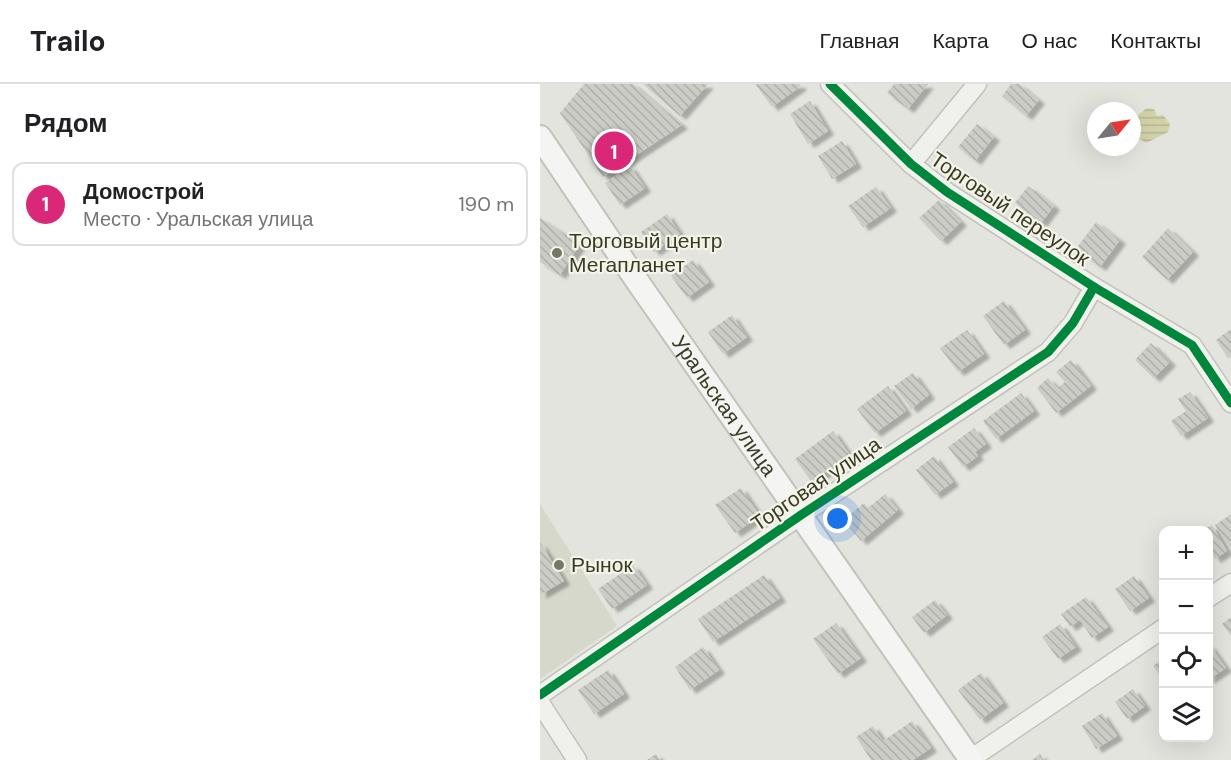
<!DOCTYPE html>
<html lang="ru">
<meta charset="utf-8">
<style>
body{margin:0;font-family:"DM Sans",sans-serif;background:#f6f6f6;color:#202124}
.controls{position:absolute;right:18px;bottom:18px;display:grid;overflow:hidden;border-radius:12px;box-shadow:0 6px 24px #0002}
.controls button{width:54px;height:54px;display:grid;place-items:center;padding:0;border:0;border-bottom:2px solid #e0e0e0;background:#fff;color:#202124;font:30px sans-serif}
.compass{position:absolute;left:547px;top:18px;width:54px;height:54px;border-radius:50%;background:#fff;box-shadow:0 6px 24px #0002;rotate:60deg}
.you{position:absolute;left:298px;top:435px;width:21px;height:21px;margin:-15px;border:4px solid #fff;border-radius:50%;background:#1a73e8;box-shadow:0 0 0 9px #1a73e833}
.badge{display:grid;place-items:center;width:39px;height:39px;border-radius:50%;background:#db2777;color:#fff;font-size:20px;font-weight:700}
.pin{position:absolute;translate:-50% -50%;border:3px solid #fff;box-shadow:0 2px 6px #0006}
.list{margin:0;padding:0;list-style:none}
h2{display:flex;justify-content:space-between;align-items:center;height:78px;margin:0;padding:0 24px;font-size:26px}
h2 small{font-size:20px;font-weight:400;color:#757577}
.list li{display:grid;grid-template-columns:39px 1fr auto;gap:18px;align-items:center;box-sizing:border-box;height:84px;margin:0 12px 12px;padding:0 12px;border:2px solid #e0e0e0;border-radius:12px}
.list b{display:block;font-size:22px;white-space:nowrap}
.list p{margin:0;font-size:20px;white-space:nowrap;color:#757577}
.list em{font-size:20px;font-style:normal;color:#757577}
.icon{flex:none;width:33px;height:33px;fill:none;stroke:currentColor;stroke-width:2;stroke-linecap:round;stroke-linejoin:round}
.map{position:relative;flex:none;width:691px;height:676px;overflow:hidden}
header{display:flex;align-items:center;gap:36px;box-sizing:border-box;height:84px;padding:0 30px;background:#fff;border-bottom:2px solid #e0e0e0}
header strong{font-size:28px}
nav{display:flex;gap:33px;margin-inline-start:auto;font-size:21px}
main{display:flex}
aside{flex:1;background:#fff}
.map>svg:first-child{display:block}
</style>
<header>
<strong>Trailo</strong>
<nav><a>Главная</a><a>Карта</a><a>О нас</a><a>Контакты</a></nav>
</header>
<main>
<aside>
<h2>Рядом<small></small></h2>
<ul class="list">
<li><span class="badge">1</span><div><b>Домострой</b><p>Место · Уральская улица</p></div><em>190 m</em></li>
</ul>
</aside>
<div class="map">
<svg width="691" height="676" viewBox="0 0 691 676">
<defs>
<pattern id="water-rules" width="6" height="5" patternUnits="userSpaceOnUse" patternTransform="scale(1.5)"><rect width="6" height="5" fill="#d2d2a9"/><path d="M0 2.5h6" fill="none" stroke="#b5b591"/></pattern>
<pattern id="building-back-hatch" width="6" height="6" patternUnits="userSpaceOnUse" patternTransform="scale(1.5)"><rect width="6" height="6" fill="#ccccc6"/><path d="M-1 5l2 2M0 0l6 6M5-1l2 2" fill="none" stroke="#b0b0aa"/></pattern>
<filter id="shadow"><feDropShadow dx="6" dy="4" stdDeviation="1.5" flood-color="#0004"/></filter>
</defs>
<rect width="100%" height="100%" fill="#e4e4de"/>
<polygon fill="#d6d8cb" points="0,420 77,542 0,595"/>
<path fill="url(#water-rules)" d="M607 24 614 25 617 32 623 31 630 40 628 48 606 59C585 47 589 37 607 24Z"/>
<g fill="url(#building-back-hatch)" filter="url(#shadow)">
<polygon points="44,0 93,0 142,41 63,93 20,29"/>
<polygon points="103,0 168,0 140,32"/>
<polygon points="217,0 259,0 261,2 232,23 216,1"/>
<polygon points="354,0 388,0 368,25 347,9"/>
<polygon points="471,0 479,0 499,16 486,32 462,12"/>
<polygon points="270,17 288,47 268,60 250,30"/>
<polygon points="437,40 454,53 435,77 418,63"/>
<polygon points="302,57 316,80 292,95 278,72"/>
<polygon points="90,82 105,104 80,121 65,99"/>
<polygon points="488,102 514,122 501,139 475,119"/>
<polygon points="336,103 351,124 323,143 308,122"/>
<polygon points="399,116 421,138 401,157 379,134"/>
<polygon points="127,130 140,150 114,168 101,148"/>
<polygon points="0,134 40,160 20,191 0,178"/>
<polygon points="556,138 580,156 560,183 536,165"/>
<polygon points="628,144 653,168 627,196 602,173"/>
<polygon points="153,176 169,198 147,214 131,192"/>
<polygon points="464,217 485,246 464,261 443,232"/>
<polygon points="192,231 207,253 183,270 168,248"/>
<polygon points="691,245 691,272 688,274 676,256"/>
<polygon points="427,246 444,270 418,288 400,264"/>
<polygon points="611,259 630,278 614,294 595,276"/>
<polygon points="531,276 551,302 516,329 497,304 508,294 517,304 525,298 516,288"/>
<polygon points="373,289 389,311 371,325 354,302"/>
<polygon points="348,302 366,327 335,349 317,325"/>
<polygon points="650,308 668,334 641,352 631,337 646,327 638,315"/>
<polygon points="481,309 494,327 456,355 443,337"/>
<polygon points="434,344 446,360 435,368 438,372 423,383 408,363"/>
<polygon points="293,347 310,371 272,398 255,375"/>
<polygon points="394,372 413,398 395,411 376,386"/>
<polygon points="201,404 220,432 195,449 175,421"/>
<polygon points="345,410 358,426 321,457 303,436 324,419 328,424"/>
<polygon points="691,430 691,465 675,441"/>
<polygon points="672,441 687,467 675,475 668,464 668,446 663,446"/>
<polygon points="0,458 24,497 0,511"/>
<polygon points="93,481 107,501 72,525 58,505"/>
<polygon points="224,491 240,514 173,558 158,535"/>
<polygon points="594,492 609,514 590,527 575,505"/>
<polygon points="546,513 568,543 552,554 540,536 530,543 521,530"/>
<polygon points="395,516 407,531 384,549 372,533"/>
<polygon points="691,533 691,552 682,540"/>
<polygon points="296,539 321,574 298,590 273,555"/>
<polygon points="520,540 536,563 518,575 502,553"/>
<polygon points="668,559 686,584 668,596"/>
<polygon points="163,563 179,586 150,606 135,583"/>
<polygon points="624,574 624,597 613,582"/>
<polygon points="68,586 84,610 54,630 38,606"/>
<polygon points="441,589 463,619 440,636 418,606"/>
<polygon points="593,605 605,622 587,635 575,618"/>
<polygon points="562,629 577,652 556,665 542,642"/>
<polygon points="372,637 391,664 373,676 331,676 316,653 333,642 343,657"/>
<polygon points="116,670 120,676 107,676"/>
<polygon points="500,670 504,676 492,676"/>
</g>
<g fill="none" stroke-linecap="round" stroke-linejoin="round">
<g stroke="#c2c2bc" stroke-width="21">
<g id="minor">
<polyline points="290,0 371,80 407,108 554,203 652,261 691,319"/>
<polyline points="371,80 437,0"/>
<polyline points="668,514 691,499"/>
<polyline points="0,611 261,431 508,268 533,239 554,203"/>
<polyline points="0,619 37,676"/>
<polyline points="429,676 624,544"/>
</g>
</g>
<g stroke="#c1c2b9" stroke-width="26">
<g id="major">
<path id="s1" d="M0 53 95 194 431 676"/>
</g>
</g>
<use href="#minor" stroke="#f0f0ed" stroke-width="18"/>
<use href="#major" stroke="#f4f4f2" stroke-width="22"/>
<g stroke="#f4f4ea" stroke-width="13">
<g id="cycleway">
<polyline points="290,0 371,80 407,108 554,203 652,261 691,319"/>
<polyline points="0,611 261,431 508,268 533,239 554,203"/>
</g>
</g>
<use href="#cycleway" stroke="#00873e" stroke-width="9"/>
</g>
<g fill="#767765" stroke="#f4f4ea" stroke-width="2">
<circle cx="17" cy="169" r="6"/>
<circle cx="19" cy="481" r="6"/>
</g>
<g text-anchor="middle" dominant-baseline="central" stroke-width="4.5" stroke-linejoin="round" paint-order="stroke">
<g font-size="21" fill="#3a3d24" stroke="#f4f4ea">
<text transform="translate(470 125) rotate(34)">Торговый переулок</text>
<text stroke="none"><textPath href="#s1" startOffset="326">Уральская улица</textPath></text>
<text transform="translate(276 400) rotate(-34)">Торговая улица</text>
</g>
<g font-size="21" fill="#3a3d24" stroke="#f4f4ea" text-anchor="start">
<text x="29" y="157">Торговый центр<tspan x="29" dy="24">Мегапланет</tspan></text>
<text x="31" y="481">Рынок</text>
</g>
</g>
</svg>
<div class="controls">
<button>+</button>
<button>−</button>
<button><svg class="icon" aria-label="locate" viewBox="0 0 24 24"><circle cx="12" cy="12" r="6"/><path d="M12 2v4M12 18v4M2 12h4M18 12h4"/></svg></button>
<button><svg class="icon" aria-label="layers" viewBox="0 0 24 24"><path d="M12 4l9 5-9 5-9-5zM3 14l9 5 9-5"/></svg></button>
</div>
<svg class="compass" viewBox="-18 -18 36 36"><path d="M0-13l5 13h-10z" fill="#e53935"/><path d="M0 13l5-13h-10z" fill="#757577"/></svg>
<div class="you"></div>
<div class="pin badge" style="left:74px;top:67px">1</div>
</div>
</main>
